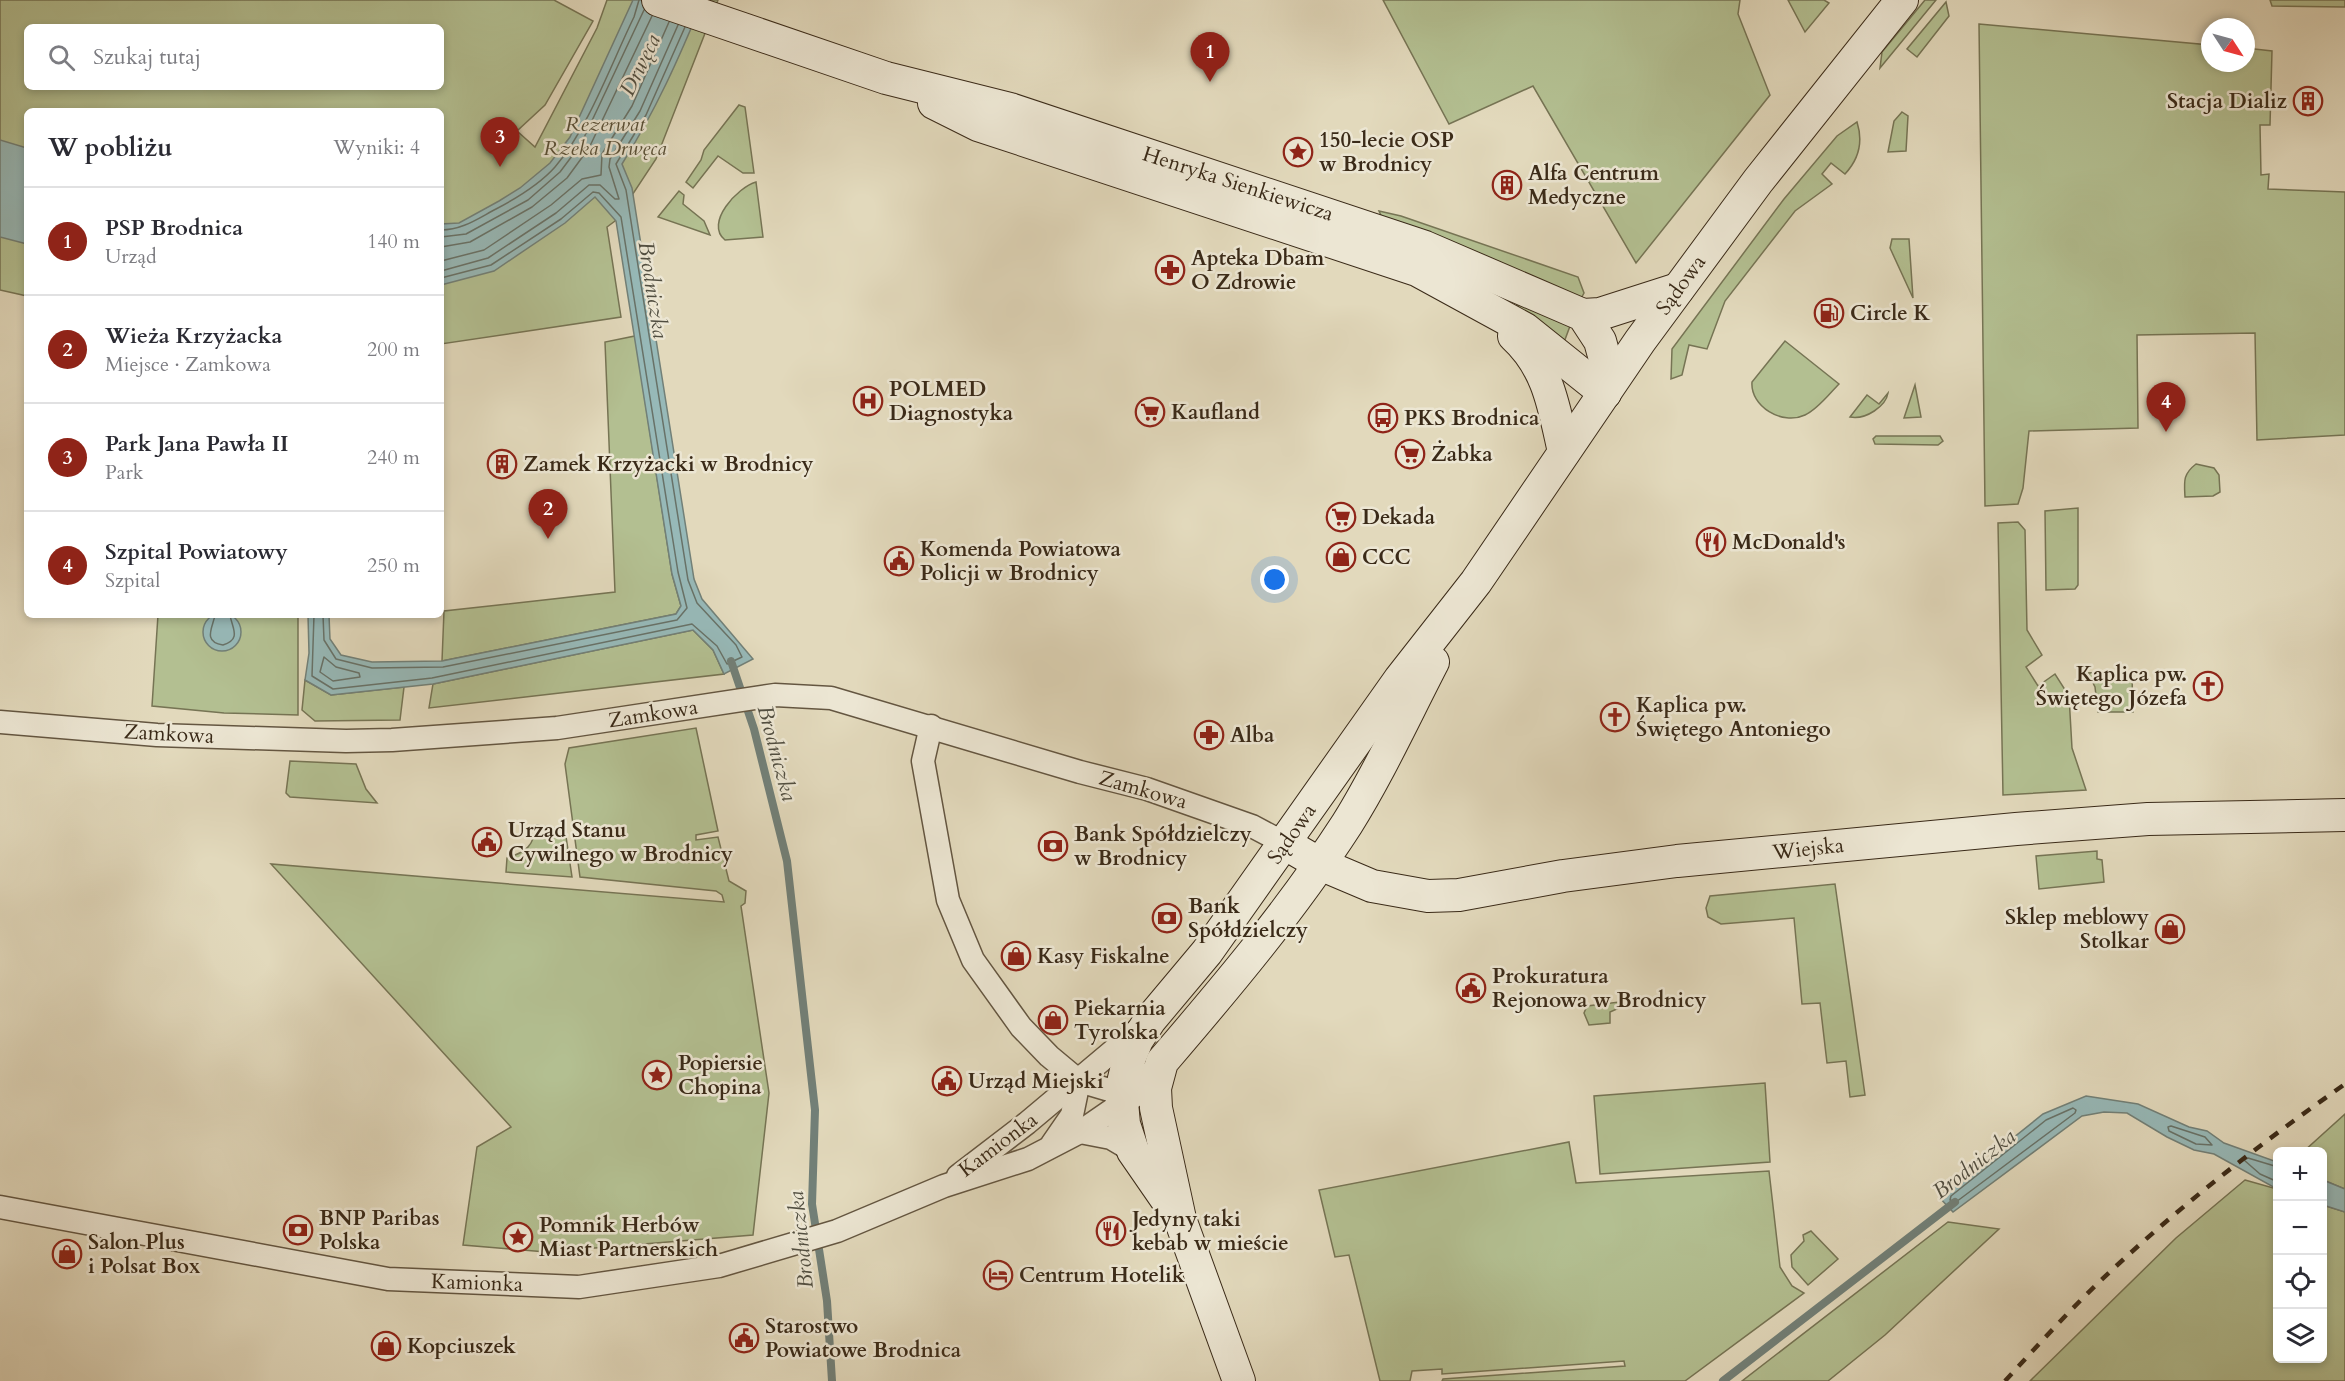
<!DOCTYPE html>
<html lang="pl">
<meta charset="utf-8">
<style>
body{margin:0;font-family:Cardo,serif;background:#f2f2f3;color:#2b2b33}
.controls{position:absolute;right:18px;bottom:18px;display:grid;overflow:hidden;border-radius:9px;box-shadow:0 3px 9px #0003}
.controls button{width:54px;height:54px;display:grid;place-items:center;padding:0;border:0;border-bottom:2px solid #e1e1e2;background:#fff;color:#2b2b33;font:30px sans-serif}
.compass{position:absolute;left:2201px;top:18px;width:54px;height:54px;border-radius:50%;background:#fff;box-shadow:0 3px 9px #0003;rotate:126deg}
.you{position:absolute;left:1275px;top:580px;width:21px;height:21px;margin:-15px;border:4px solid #fff;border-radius:50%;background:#1a73e8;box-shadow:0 0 0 9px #1a73e833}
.badge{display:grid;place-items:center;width:39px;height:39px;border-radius:50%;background:#8f2418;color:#fff;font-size:20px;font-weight:700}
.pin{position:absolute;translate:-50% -50px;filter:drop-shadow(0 2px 3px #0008)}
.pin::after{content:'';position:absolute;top:32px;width:21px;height:18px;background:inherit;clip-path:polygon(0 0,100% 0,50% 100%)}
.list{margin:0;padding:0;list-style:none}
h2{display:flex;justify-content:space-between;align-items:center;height:78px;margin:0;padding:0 24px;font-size:26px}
h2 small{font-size:20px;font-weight:400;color:#7c7c81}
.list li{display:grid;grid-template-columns:39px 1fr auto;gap:18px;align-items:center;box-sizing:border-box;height:108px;padding:0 24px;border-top:2px solid #e1e1e2}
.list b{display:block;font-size:22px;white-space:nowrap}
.list p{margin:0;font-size:20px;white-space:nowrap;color:#7c7c81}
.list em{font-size:20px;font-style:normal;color:#7c7c81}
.icon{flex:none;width:33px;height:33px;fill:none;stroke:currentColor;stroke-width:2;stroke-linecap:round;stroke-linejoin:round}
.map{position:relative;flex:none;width:2345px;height:1381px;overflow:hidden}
.search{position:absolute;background:#fff;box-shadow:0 3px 9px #0003;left:24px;top:24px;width:420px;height:66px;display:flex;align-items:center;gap:15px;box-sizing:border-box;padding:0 21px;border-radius:9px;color:#7c7c81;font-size:22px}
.panel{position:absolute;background:#fff;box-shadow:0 3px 9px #0003;left:24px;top:108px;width:420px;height:510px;border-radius:9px}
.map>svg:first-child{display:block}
</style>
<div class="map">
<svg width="2345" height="1381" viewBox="0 0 2345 1381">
<rect width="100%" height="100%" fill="#e2d9bc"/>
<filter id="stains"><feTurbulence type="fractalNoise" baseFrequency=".00333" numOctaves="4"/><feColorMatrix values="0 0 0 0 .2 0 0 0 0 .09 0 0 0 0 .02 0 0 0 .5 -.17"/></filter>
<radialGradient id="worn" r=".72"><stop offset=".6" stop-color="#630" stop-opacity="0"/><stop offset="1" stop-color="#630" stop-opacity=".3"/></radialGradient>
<g fill="#b3bf91" stroke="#767454" stroke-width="1.5" fill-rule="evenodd">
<path d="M0 0H554L593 21 545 105 517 131 535 147 597 28 607 0H718L656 159 615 221 607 227 621 317 441 344V111H27V296L0 290ZM27 27H441V87H27Z"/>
<polygon points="1383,0 1740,0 1738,14 1770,95 1636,263 1533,86 1449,124"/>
<polygon points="1788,0 1824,0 1829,3 1805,32"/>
<polygon points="1925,0 1936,0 1880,68 1882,52"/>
<polygon points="2270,0 2345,0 2345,7 2272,6"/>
<polygon points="1946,2 1949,16 1917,57 1907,49"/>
<polygon points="1979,24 2210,45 2210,63 2246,63 2246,48 2272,51 2270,125 2260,125 2261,175 2269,174 2268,189 2345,192 2345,435 2257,440 2255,333 2137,335 2138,428 2029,431 2023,488 2018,504 1985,506"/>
<polygon points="739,105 745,107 754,173 743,173 718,156 693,188 686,182 701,160 704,150"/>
<polygon points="1902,112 1908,116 1906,151 1888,152 1894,121"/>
<path d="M1857 122C1863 141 1859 159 1845 174L1831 163 1822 174 1832 184 1795 211 1725 301 1707 349 1689 345 1682 375 1671 379 1672 349 1784 199 1837 136Z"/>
<path d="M756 182 763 237 725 240C704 223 738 187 756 182Z"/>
<polygon points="679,191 684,195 683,204 704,221 710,235 658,217"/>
<polygon points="1379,211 1401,216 1578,277 1584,293 1579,302 1384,222"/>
<polygon points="1892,239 1909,239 1913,298 1890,248"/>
<polygon points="1521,301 1570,326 1563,345 1522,311 1517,305"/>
<polygon points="635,336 672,574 681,606 676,614 442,661 444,611 615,592 605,342"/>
<path d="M1785 341 1839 384C1829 394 1818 409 1805 415 1782 426 1750 406 1752 382Z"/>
<polygon points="1915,385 1921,417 1904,418"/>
<path d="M1888 393C1886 406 1866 420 1850 417L1867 395 1879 404Z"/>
<polygon points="1876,436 1940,436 1943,441 1938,445 1875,444 1873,439"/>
<path d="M2196 464 2214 468 2219 475 2220 492 2213 496 2185 497C2184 481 2183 474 2196 464Z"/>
<polygon points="2078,508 2078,585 2075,589 2046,590 2045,511"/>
<polygon points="2018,522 2025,530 2027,630 2042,655 2026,667 2038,686 2055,674 2069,696 2072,748 2086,790 2003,795 1998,523"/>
<polygon points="158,615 298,615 298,715 224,713 152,706"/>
<polygon points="693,630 713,650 724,674 429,708 433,684"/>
<polygon points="2105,672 2106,677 2132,676 2133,712 2098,712 2095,687 2088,673"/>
<polygon points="305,680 331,695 404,687 400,720 315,721 302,710"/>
<polygon points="696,728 718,831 696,835 696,840 718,837 729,881 746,891 745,903 741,906 769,1093 753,1235 546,1252 463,1245 477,1147 511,1127 271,864 724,902 722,895 716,891 580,877 565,764 569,748"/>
<polygon points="290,761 356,764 366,789 377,803 290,797 286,793"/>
<path d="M536 825 565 830 572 877 506 872 507 858C526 852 534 846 536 825Z"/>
<polygon points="2097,851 2097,859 2102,860 2104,882 2039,889 2036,856"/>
<polygon points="1835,884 1865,1095 1850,1097 1846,1061 1827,1063 1820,1003 1802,1004 1794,918 1721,924 1708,917 1706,908 1710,896"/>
<polygon points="1619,1002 1619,1008 1610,1012 1610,1023 1589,1025 1584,1013 1587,1006"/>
<polygon points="1765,1083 1770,1162 1600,1174 1594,1096"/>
<polygon points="2345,1114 2345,1189 2323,1180 2322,1152 2303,1152"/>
<polygon points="1569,1142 1576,1183 1769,1171 1780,1267 1792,1286 1804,1293 1685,1381 1442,1381 1443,1379 1625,1366 1624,1361 1442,1374 1442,1369 1412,1371 1410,1381 1380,1381 1349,1255 1335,1257 1319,1190"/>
<polygon points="2245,1180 2277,1189 2278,1358 2322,1358 2323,1205 2345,1212 2345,1381 2030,1381 2176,1238"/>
<polygon points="1948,1222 1999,1229 1885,1335 1828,1381 1742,1381"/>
<polygon points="1811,1231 1838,1259 1808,1285 1792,1267 1791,1255 1804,1241 1803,1235"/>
</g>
<g fill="#97b9b8" stroke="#728078" stroke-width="1.5">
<path d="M633 0H703C679 58 656 110 622 164L632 188 694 579 702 599 753 659 724 674 713 650 693 630 433 684 331 695 305 680 309 653 308 615H329L330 639 341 655 372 662 442 661 676 614 681 606 672 574 616 221 595 197 565 223 494 271 441 285V224L459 223 499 201 520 188 550 163 570 137Z"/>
<polygon points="0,140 27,148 27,244 0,237"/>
<circle cx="222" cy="632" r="19"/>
<polygon points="2086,1096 2138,1104 2189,1127 2207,1131 2224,1143 2277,1162 2277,1189 2214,1154 2194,1150 2167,1137 2127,1113 2104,1112 2082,1116 1953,1212 1939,1197 2043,1114"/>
<polygon points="2323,1180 2345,1189 2345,1212 2323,1205"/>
</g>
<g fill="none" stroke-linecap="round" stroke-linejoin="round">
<g stroke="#687268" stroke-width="1.5">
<path d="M441 230C462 230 477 219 496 209 517 198 539 185 555 167 588 129 612 62 634 17L639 0"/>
<polyline points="441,237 466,234 528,200 560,172 581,144 644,10"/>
<polyline points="441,247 470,242 532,207 567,178 589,148 652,16"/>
<polyline points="441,261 484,250 551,205 582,179 601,175 602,154 632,106 669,22"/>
<polyline points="441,271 488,258 556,213 589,185 600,185 615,199 619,199 609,167 610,159 640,111 678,25"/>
<path d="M215 615C213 627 202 642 223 645 242 639 232 628 230 615"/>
<polyline points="314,615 312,676 333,689 432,678 692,624 717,646 727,664 742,657 736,645 697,603 688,580 626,190 616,164 646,115 685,27"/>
<polyline points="323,615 324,640 336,659 372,668 443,667 677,620 687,608 678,572 621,217 599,193 593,192 561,219 491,265 441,278"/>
<polygon points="324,657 336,667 359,673 360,677 333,681 320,672"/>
<polygon points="2073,1108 2076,1110 2075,1113 1956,1202 1950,1200 1951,1196 2046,1120"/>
<polygon points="2171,1126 2205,1137 2212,1145 2196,1144 2169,1131 2168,1127"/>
<polyline points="2278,1167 2248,1158 2244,1160 2260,1174 2278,1182"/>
</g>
<g stroke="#728078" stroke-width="8">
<polyline points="731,661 754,729 787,861 815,1110 812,1204 827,1301 832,1381"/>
<polyline points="1723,1381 1955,1202"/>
</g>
<g stroke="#645641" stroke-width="25">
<g id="street">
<polyline points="0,722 157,735 346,741 392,740 557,728 775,695 831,698 1080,772 1147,789 1252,826 1284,843"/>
<polyline points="931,726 923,761 948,900 973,960 1021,1027 1049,1056 1079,1081 1133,1097"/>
<polyline points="1080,1132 1111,1138 1133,1151"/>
<polyline points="1052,1144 1072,1115 1079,1081"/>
<polyline points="958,1176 1027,1123 1139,1029"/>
<polyline points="0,1207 388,1279 579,1287 719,1266 837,1231 944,1186 1028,1159 1080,1132 1122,1103 1160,1063"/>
</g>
</g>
<g stroke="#3a2a18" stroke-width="34">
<g id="secondary">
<polyline points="658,0 886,78 1010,109 1425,247 1583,315 1600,341 1603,352 1607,366 1605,393"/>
<polyline points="934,103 978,125 1417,270 1525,329 1605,393"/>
<polyline points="1583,315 1600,314 1678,289"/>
<path d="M1514 336C1549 368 1554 408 1564 452"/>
<polyline points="1284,843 1320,864 1372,886 1428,896 1459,895 1563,876 1677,861 2016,829 2148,819 2345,815"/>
<polyline points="1180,1219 1133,1151 1124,1124 1121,1091 1128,1062 1137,1040 1150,1020 1207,952 1400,679 1476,582 1640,341 1758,181 1902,0"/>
<path d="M1239 1381 1180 1219 1156 1108 1155 1088 1162 1062C1228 985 1292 909 1347 824 1379 773 1405 716 1433 662"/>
</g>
</g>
<use href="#street" stroke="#ece6d3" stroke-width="22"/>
<use href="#secondary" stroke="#ece6d3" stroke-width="32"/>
<path stroke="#3a2a18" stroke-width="4.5" stroke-dasharray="10 10" stroke-linecap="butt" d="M2005 1381C2040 1343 2075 1304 2113 1269 2186 1201 2264 1141 2345 1084"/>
</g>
<defs>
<g id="building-ring" transform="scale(1.5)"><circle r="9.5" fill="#ece6d3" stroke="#8f2418" stroke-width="1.5"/><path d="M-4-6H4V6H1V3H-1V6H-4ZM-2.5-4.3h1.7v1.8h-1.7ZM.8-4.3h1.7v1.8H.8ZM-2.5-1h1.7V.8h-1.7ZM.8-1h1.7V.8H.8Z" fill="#8f2418"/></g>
<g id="sight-ring" transform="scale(1.5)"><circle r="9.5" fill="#ece6d3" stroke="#8f2418" stroke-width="1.5"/><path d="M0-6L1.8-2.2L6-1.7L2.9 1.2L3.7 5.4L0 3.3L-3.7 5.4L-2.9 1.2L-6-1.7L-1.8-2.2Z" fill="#8f2418"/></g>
<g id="pharmacy-ring" transform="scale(1.5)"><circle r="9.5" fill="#ece6d3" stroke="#8f2418" stroke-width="1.5"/><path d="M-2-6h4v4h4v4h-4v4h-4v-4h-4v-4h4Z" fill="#8f2418"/></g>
<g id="fuel-ring" transform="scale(1.5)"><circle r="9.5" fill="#ece6d3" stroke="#8f2418" stroke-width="1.5"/><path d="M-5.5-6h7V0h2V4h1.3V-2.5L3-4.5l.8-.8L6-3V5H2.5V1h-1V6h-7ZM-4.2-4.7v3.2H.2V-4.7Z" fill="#8f2418"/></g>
<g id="hospital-ring" transform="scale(1.5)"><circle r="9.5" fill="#ece6d3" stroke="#8f2418" stroke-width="1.5"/><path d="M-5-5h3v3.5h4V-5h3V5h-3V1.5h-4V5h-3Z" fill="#8f2418"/></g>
<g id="supermarket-ring" transform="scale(1.5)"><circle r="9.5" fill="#ece6d3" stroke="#8f2418" stroke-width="1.5"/><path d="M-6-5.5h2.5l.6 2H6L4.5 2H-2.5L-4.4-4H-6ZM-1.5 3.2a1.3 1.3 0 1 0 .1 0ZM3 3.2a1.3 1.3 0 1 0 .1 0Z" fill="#8f2418"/></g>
<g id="bus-ring" transform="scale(1.5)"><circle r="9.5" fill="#ece6d3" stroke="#8f2418" stroke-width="1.5"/><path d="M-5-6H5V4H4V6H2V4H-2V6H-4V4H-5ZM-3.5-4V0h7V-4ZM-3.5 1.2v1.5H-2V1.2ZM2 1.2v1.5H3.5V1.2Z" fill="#8f2418"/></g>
<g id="restaurant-ring" transform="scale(1.5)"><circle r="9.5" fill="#ece6d3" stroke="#8f2418" stroke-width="1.5"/><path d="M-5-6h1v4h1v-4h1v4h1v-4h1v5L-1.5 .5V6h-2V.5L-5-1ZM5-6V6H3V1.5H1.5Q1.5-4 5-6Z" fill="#8f2418"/></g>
<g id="shop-ring" transform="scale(1.5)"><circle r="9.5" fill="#ece6d3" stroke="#8f2418" stroke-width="1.5"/><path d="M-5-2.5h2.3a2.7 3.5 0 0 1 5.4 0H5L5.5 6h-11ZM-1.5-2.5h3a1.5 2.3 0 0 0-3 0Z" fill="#8f2418"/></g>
<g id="civic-ring" transform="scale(1.5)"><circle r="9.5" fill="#ece6d3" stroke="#8f2418" stroke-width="1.5"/><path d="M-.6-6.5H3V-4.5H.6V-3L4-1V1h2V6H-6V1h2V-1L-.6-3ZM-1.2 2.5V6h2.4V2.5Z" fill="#8f2418"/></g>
<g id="church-ring" transform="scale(1.5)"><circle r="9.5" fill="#ece6d3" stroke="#8f2418" stroke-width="1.5"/><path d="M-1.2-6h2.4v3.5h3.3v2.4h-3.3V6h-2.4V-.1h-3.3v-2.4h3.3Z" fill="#8f2418"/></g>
<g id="bank-ring" transform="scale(1.5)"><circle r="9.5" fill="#ece6d3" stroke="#8f2418" stroke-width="1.5"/><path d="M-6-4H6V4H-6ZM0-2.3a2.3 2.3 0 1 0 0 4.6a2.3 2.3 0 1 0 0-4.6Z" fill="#8f2418"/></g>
<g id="hotel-ring" transform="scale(1.5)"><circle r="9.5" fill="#ece6d3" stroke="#8f2418" stroke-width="1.5"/><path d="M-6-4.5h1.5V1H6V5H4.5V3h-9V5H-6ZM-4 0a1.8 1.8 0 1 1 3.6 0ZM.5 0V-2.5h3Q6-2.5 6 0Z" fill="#8f2418"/></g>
</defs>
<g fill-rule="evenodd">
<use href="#building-ring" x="2308" y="101"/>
<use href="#sight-ring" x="1298" y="152"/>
<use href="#building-ring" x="1507" y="185"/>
<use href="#pharmacy-ring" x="1170" y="270"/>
<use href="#fuel-ring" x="1829" y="313"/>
<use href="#hospital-ring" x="868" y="401"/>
<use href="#supermarket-ring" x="1150" y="412"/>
<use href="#bus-ring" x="1383" y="418"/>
<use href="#supermarket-ring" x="1410" y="454"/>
<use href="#building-ring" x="502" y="464"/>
<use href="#supermarket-ring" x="1341" y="517"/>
<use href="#restaurant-ring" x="1711" y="542"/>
<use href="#shop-ring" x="1341" y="557"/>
<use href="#civic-ring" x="899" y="561"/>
<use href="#church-ring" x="2208" y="686"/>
<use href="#church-ring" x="1615" y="717"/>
<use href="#pharmacy-ring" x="1209" y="735"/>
<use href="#civic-ring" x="487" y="842"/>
<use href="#bank-ring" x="1053" y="846"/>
<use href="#bank-ring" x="1167" y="918"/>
<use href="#shop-ring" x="2170" y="929"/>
<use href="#shop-ring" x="1016" y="956"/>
<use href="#civic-ring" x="1471" y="988"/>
<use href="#shop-ring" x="1053" y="1020"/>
<use href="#sight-ring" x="657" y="1075"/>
<use href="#civic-ring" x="947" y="1081"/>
<use href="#bank-ring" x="298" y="1230"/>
<use href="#restaurant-ring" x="1111" y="1231"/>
<use href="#sight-ring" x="518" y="1237"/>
<use href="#shop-ring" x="67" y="1254"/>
<use href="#hotel-ring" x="998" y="1275"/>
<use href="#civic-ring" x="744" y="1338"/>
<use href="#shop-ring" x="386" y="1346"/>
</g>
<g text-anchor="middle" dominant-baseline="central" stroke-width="5" stroke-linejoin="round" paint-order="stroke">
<g font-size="21" font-weight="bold" fill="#3a2a18" stroke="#ece6d3" text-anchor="start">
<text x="2287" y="101" text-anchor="end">Stacja Dializ</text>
<text x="1319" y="140">150-lecie OSP<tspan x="1319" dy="24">w Brodnicy</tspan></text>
<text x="1528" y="173">Alfa Centrum<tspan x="1528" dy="24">Medyczne</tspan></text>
<text x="1191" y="258">Apteka Dbam<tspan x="1191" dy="24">O Zdrowie</tspan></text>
<text x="1850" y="313">Circle K</text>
<text x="889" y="389">POLMED<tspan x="889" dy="24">Diagnostyka</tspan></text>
<text x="1171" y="412">Kaufland</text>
<text x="1404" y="418">PKS Brodnica</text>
<text x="1431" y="454">Żabka</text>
<text x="523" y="464">Zamek Krzyżacki w Brodnicy</text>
<text x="1362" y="517">Dekada</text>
<text x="1732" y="542">McDonald's</text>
<text x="920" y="549">Komenda Powiatowa<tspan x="920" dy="24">Policji w Brodnicy</tspan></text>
<text x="1362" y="557">CCC</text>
<text x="2187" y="674" text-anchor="end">Kaplica pw.<tspan x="2187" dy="24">Świętego Józefa</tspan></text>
<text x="1636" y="705">Kaplica pw.<tspan x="1636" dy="24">Świętego Antoniego</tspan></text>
<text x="1230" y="735">Alba</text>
<text x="508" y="830">Urząd Stanu<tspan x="508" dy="24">Cywilnego w Brodnicy</tspan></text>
<text x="1074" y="834">Bank Spółdzielczy<tspan x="1074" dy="24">w Brodnicy</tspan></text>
<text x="1188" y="906">Bank<tspan x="1188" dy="24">Spółdzielczy</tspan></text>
<text x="2149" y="917" text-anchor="end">Sklep meblowy<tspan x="2149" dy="24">Stolkar</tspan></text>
<text x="1037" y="956">Kasy Fiskalne</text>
<text x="1492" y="976">Prokuratura<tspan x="1492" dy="24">Rejonowa w Brodnicy</tspan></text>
<text x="1074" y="1008">Piekarnia<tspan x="1074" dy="24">Tyrolska</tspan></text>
<text x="678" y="1063">Popiersie<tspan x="678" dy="24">Chopina</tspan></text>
<text x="968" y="1081">Urząd Miejski</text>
<text x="319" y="1218">BNP Paribas<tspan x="319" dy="24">Polska</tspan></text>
<text x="1132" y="1219">Jedyny taki<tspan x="1132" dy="24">kebab w mieście</tspan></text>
<text x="539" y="1225">Pomnik Herbów<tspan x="539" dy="24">Miast Partnerskich</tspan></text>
<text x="88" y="1242">Salon Plus<tspan x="88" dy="24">i Polsat Box</tspan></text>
<text x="1019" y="1275">Centrum Hotelik</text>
<text x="765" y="1326">Starostwo<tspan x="765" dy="24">Powiatowe Brodnica</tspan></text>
<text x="407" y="1346">Kopciuszek</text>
</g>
<g font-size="21" font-style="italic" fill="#584f36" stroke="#ece6d3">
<text x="605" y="124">Rezerwat<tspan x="605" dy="24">Rzeka Drwęca</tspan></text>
</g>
<g font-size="21" fill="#3a2a18" stroke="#ece6d3">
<text transform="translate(1238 184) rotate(18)">Henryka Sienkiewicza</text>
<text transform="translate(1681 285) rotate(-54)">Sądowa</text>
<text transform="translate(653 714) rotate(-9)">Zamkowa</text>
<text transform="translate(169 734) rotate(3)">Zamkowa</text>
<text transform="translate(1143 790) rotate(16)">Zamkowa</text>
<text transform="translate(1292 834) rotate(-55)">Sądowa</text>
<text transform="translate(1808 849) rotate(-6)">Wiejska</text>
<text transform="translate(998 1145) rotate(-37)">Kamionka</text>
<text transform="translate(477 1283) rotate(2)">Kamionka</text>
</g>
<g font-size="22" font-style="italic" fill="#514e40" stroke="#ece6d3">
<text transform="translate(640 65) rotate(-64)">Drwęca</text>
<text transform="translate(653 290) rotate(81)">Brodniczka</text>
<text transform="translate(777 753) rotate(75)">Brodniczka</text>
<text transform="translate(1974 1164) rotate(-38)">Brodniczka</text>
<text transform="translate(801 1240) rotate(-96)">Brodniczka</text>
</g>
</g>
<rect width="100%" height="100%" filter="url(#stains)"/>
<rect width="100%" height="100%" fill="url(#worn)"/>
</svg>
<div class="controls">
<button>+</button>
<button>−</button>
<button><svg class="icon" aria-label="locate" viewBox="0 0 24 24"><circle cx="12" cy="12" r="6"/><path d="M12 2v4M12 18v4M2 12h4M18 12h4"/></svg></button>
<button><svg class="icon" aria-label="layers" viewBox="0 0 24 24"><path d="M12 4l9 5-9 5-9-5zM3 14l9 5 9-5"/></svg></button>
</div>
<svg class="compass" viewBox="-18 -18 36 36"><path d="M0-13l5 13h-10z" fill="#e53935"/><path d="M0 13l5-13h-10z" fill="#7c7c81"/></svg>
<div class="you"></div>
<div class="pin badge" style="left:1210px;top:82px">1</div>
<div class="pin badge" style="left:548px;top:539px">2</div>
<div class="pin badge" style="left:500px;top:167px">3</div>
<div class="pin badge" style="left:2166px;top:432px">4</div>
<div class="search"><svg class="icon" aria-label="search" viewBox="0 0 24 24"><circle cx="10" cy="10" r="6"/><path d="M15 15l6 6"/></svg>Szukaj tutaj</div>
<section class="panel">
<h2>W pobliżu<small>Wyniki: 4</small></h2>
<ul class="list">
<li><span class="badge">1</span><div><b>PSP Brodnica</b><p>Urząd</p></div><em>140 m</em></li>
<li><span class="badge">2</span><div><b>Wieża Krzyżacka</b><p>Miejsce · Zamkowa</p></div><em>200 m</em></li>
<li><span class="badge">3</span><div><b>Park Jana Pawła II</b><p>Park</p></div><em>240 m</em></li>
<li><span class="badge">4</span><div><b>Szpital Powiatowy</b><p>Szpital</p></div><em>250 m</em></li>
</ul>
</section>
</div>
